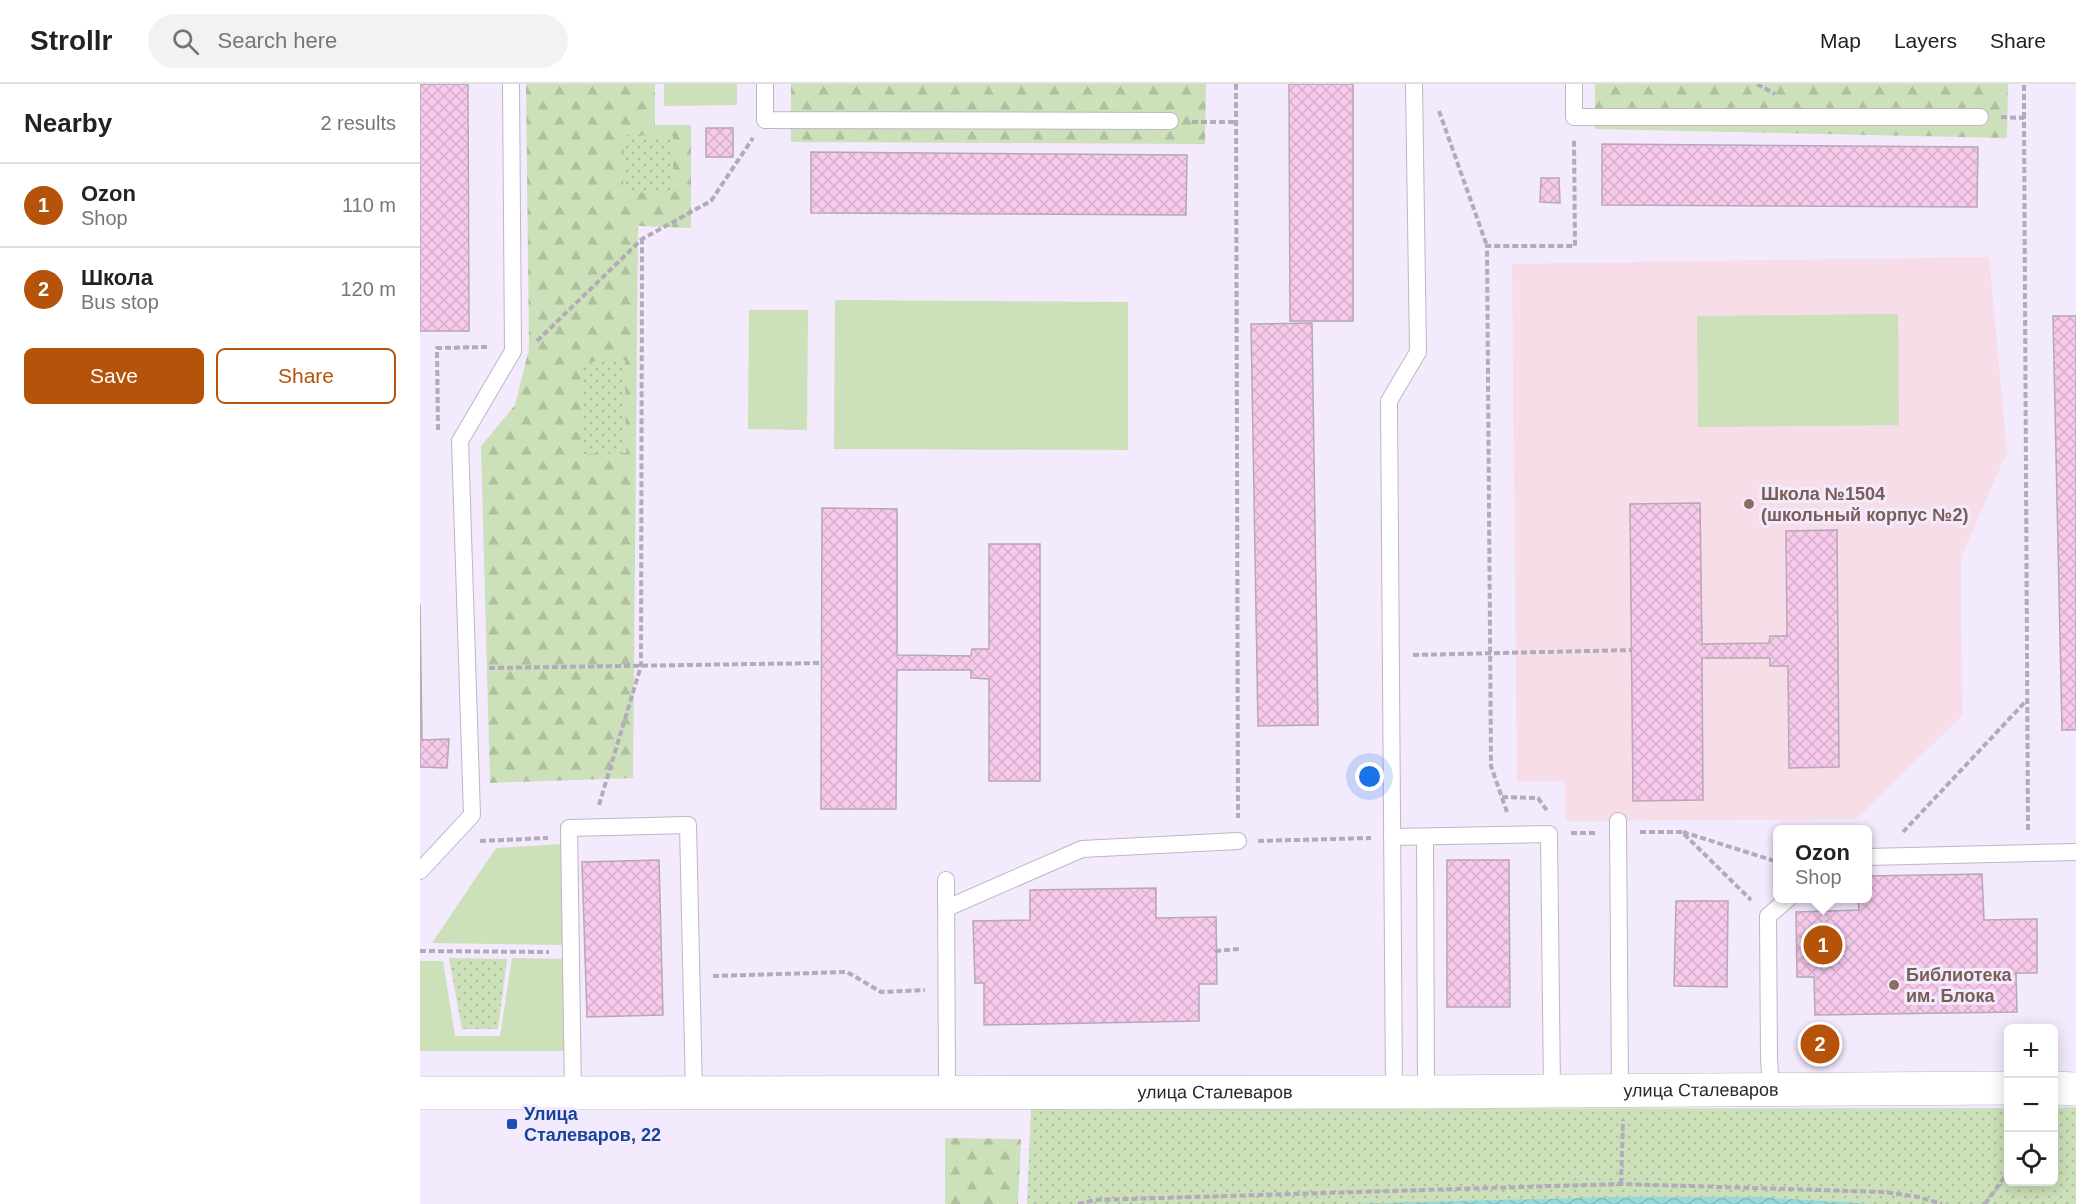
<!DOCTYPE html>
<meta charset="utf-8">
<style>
body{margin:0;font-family:Helvetica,sans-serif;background:#f2f2f2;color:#222}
.controls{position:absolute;right:18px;bottom:18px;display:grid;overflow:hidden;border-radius:9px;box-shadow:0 3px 15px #0003}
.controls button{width:54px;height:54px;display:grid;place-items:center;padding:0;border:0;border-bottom:2px solid #e0e0e0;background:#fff;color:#222;font:30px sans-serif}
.you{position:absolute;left:950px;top:693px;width:21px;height:21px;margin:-15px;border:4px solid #fff;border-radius:50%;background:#1a73e8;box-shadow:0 0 0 9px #1a73e833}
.badge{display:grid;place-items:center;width:39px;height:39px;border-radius:50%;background:#b45309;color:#fff;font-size:20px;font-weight:700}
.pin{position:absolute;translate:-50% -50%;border:3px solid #fff;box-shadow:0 2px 6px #0006}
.popup{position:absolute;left:1353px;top:741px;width:99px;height:78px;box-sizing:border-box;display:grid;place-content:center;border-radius:9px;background:#fff;filter:drop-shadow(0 2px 4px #0005);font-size:20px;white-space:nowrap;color:#767676}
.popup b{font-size:22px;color:#222}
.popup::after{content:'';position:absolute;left:50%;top:100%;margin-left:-12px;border:12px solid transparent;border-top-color:#fff}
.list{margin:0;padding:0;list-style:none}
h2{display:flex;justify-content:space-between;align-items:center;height:78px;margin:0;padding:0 24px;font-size:26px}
h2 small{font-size:20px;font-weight:400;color:#767676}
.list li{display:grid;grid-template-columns:39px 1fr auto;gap:18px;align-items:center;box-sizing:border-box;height:84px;padding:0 24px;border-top:2px solid #e0e0e0}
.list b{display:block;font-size:22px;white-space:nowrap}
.list p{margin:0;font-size:20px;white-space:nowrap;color:#767676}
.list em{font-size:20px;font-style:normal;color:#767676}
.actions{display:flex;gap:12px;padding:18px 24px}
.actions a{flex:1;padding:14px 0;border:2px solid #b45309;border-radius:9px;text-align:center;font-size:21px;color:#b45309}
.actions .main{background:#b45309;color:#fff}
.icon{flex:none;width:33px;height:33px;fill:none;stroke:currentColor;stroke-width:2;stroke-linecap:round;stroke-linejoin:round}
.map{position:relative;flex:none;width:1656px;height:1120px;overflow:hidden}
header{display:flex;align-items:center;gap:36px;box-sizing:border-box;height:84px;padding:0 30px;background:#fff;border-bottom:2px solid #e0e0e0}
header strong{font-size:28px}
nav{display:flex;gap:33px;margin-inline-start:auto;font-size:21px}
.search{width:420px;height:54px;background:#f2f2f2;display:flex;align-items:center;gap:15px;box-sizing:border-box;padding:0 21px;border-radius:33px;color:#767676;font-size:22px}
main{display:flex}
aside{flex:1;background:#fff}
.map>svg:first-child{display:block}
</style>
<header>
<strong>Strollr</strong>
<div class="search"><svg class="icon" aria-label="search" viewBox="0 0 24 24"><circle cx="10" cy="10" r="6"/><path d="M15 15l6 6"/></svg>Search here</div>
<nav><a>Map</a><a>Layers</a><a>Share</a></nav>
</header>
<main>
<aside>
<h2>Nearby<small>2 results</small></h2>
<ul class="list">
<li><span class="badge">1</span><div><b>Ozon</b><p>Shop</p></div><em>110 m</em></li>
<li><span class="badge">2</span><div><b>Школа</b><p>Bus stop</p></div><em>120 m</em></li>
</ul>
<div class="actions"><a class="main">Save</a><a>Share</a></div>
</aside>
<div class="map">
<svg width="1656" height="1120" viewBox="0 0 1656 1120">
<defs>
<pattern id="forest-firs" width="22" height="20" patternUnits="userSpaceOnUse" patternTransform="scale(1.5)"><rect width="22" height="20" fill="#cce0b9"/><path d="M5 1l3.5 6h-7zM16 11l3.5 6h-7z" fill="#afc09f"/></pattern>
<pattern id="park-dots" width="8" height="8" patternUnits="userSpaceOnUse" patternTransform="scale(1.5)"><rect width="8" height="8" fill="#cce0b9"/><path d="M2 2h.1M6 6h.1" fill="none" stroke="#afc09f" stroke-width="1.8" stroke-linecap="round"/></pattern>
<pattern id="water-waves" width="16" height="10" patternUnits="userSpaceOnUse" patternTransform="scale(1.5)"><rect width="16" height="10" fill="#96d9dc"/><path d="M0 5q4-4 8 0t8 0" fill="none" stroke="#81babd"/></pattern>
<pattern id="building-cross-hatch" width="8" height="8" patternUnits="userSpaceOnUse" patternTransform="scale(1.5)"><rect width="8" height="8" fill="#f7caec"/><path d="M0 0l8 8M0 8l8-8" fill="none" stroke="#d4aecb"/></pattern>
</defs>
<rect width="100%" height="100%" fill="#f3eafd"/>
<polygon fill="#f6dde7" points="1569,173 1587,368 1541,473 1542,632 1436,735 1146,737 1145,697 1097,698 1092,180"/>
<g fill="#cce0b9">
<polygon points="244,0 317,0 317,21 244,22"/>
<polygon points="415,216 708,218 708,366 414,365"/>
<polygon points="329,226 388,226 387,346 328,345"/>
<polygon points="1478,230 1479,341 1278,343 1277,232"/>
<polygon points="143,760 145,861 12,859 76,764"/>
<polygon points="92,874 145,875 147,967 0,967 0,877 23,877 35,952 80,952"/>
</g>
<g fill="url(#forest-firs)">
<polygon points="106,0 235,0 235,41 271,41 271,144 218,142 213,694 70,699 61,362 95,321 109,265"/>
<polygon points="371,0 786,0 785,60 371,58"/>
<polygon points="1175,0 1588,0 1587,54 1175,45"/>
<polygon points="525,1054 601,1055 598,1120 525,1120"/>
</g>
<g fill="url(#park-dots)">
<polygon points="204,51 253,52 253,109 203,108"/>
<polygon points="205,276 206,369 162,370 161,278"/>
<polygon points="29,874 87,875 78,945 42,945"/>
<polygon points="1656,1023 1656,1120 607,1120 611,1025 1588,1024 1588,1098 1634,1098 1634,1024"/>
</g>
<polygon fill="url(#water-waves)" points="1195,1113 1337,1113 1452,1120 930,1120"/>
<g fill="url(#building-cross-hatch)" stroke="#b8a7b4" stroke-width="1.5">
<polygon points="0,0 48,0 49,247 0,247"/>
<polygon points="869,0 933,0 933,237 870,237"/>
<rect x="286" y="44" width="27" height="29"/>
<polygon points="1182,60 1558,63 1557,123 1182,121"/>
<polygon points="391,68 767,71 766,131 391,129"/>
<polygon points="1121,94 1139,94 1140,119 1120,118"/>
<polygon points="1633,232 1656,232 1656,646 1642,646"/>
<polygon points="892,239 898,641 838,642 831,240"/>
<polygon points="1280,419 1282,560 1349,559 1350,552 1367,552 1366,447 1417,446 1419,683 1369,684 1368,582 1350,582 1350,574 1282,574 1283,716 1213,717 1210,420"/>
<polygon points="402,424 477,425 477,571 551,572 552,565 569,565 569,460 620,460 620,697 569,697 569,595 551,594 551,586 477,586 476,725 401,725"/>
<polygon points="0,520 2,656 29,655 27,684 0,683"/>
<polygon points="239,776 243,931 167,933 162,778"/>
<polygon points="1027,776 1089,776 1090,923 1027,923"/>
<polygon points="1562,790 1564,836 1617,835 1617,889 1596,889 1597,928 1395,931 1394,893 1377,893 1376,828 1439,826 1438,814 1448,814 1448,792"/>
<polygon points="736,804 736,834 796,833 797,900 779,900 779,937 564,941 564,899 555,899 553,837 610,836 610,806"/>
<polygon points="1256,817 1308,817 1307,903 1254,902"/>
</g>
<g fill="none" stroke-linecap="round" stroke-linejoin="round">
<g stroke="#beb5c7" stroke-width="18">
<g id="service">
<polyline points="345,0 345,36 750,37"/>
<polyline points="1154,0 1154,33 1560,33"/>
<polyline points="1198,737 1200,1007"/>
<polyline points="972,753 1129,750 1132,1006"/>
<polyline points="1005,753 1006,1008"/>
<polyline points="1448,773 1656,768"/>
<polyline points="0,787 52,731 40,357 93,267 91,0"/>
<polyline points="526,796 527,1009"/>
<polyline points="527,824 662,765 818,757"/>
<polyline points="1351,1006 1349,974 1348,832 1369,814"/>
<polyline points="974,1008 969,317 998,268 994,0"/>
<polyline points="153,1009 149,744 268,741 274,1009"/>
</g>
</g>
<g stroke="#beb5c7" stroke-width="34">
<g id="secondary">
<polyline points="1634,1004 1656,1005"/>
<path id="s1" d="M0 1009 1006 1008 1588 1004"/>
</g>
</g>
<g stroke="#b2abba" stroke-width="4" stroke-dasharray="6 3" stroke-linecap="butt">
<polyline points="816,0 818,734"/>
<polyline points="1337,0 1355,10"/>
<polyline points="1019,27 1067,162"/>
<polyline points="1581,33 1604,34 1608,748"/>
<polyline points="1604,34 1604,0"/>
<polyline points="772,38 816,38"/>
<polyline points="117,257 222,155 291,117 333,54"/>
<polyline points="18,346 17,264 67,263"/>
<polyline points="993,571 1212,566"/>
<polyline points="69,584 401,579"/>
<polyline points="1082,713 1118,714 1128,728"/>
<polyline points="179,721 221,582 222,155"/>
<polyline points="1087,728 1071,682 1067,162 1155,162 1154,55"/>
<polyline points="1220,748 1262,748 1331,816"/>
<polyline points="1263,748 1358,778"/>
<polyline points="1483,748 1607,616"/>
<polyline points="1151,749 1176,749"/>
<polyline points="60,757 128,754"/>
<polyline points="838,757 951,754"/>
<polyline points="0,867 129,868"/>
<polyline points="795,867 820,865"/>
<polyline points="293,892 427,888 461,908 505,906"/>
<polyline points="1201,1100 1203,1036"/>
<polyline points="658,1120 675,1116 1201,1100 1465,1108 1498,1113 1522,1120"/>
<polyline points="1565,1120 1588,1088"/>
</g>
<use href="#service" stroke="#fff" stroke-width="16"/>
<use href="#secondary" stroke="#fff" stroke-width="33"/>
</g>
<g fill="#8d6e63" stroke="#f3eafd" stroke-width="2">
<circle cx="1329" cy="420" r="6"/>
<circle cx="1474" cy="901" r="6"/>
</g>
<rect fill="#1a4fb4" stroke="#f3eafd" stroke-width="2" x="86" y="1034" width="12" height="12" rx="3"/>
<g text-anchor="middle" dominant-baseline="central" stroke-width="6" stroke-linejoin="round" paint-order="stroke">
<g font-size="18" font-weight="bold" fill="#785e54" stroke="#f3eafd" text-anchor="start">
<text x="1341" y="410">Школа №1504<tspan x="1341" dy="21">(школьный корпус №2)</tspan></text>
<text x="1486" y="891">Библиотека<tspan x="1486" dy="21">им. Блока</tspan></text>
</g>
<g font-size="18" fill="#2b272e" stroke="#f3eafd">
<text stroke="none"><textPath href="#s1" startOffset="1281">улица Сталеваров</textPath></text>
<text stroke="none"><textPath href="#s1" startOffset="795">улица Сталеваров</textPath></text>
</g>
<g font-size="18" font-weight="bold" fill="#164399" stroke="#f3eafd" text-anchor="start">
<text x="104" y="1030">Улица<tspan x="104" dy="21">Сталеваров, 22</tspan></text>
</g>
</g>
</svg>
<div class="controls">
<button>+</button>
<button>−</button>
<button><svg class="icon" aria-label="locate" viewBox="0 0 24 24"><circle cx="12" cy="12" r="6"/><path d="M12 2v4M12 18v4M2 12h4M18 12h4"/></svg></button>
</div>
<div class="you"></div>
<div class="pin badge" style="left:1403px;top:861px">1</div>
<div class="popup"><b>Ozon</b>Shop</div>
<div class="pin badge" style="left:1400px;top:960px">2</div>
</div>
</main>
